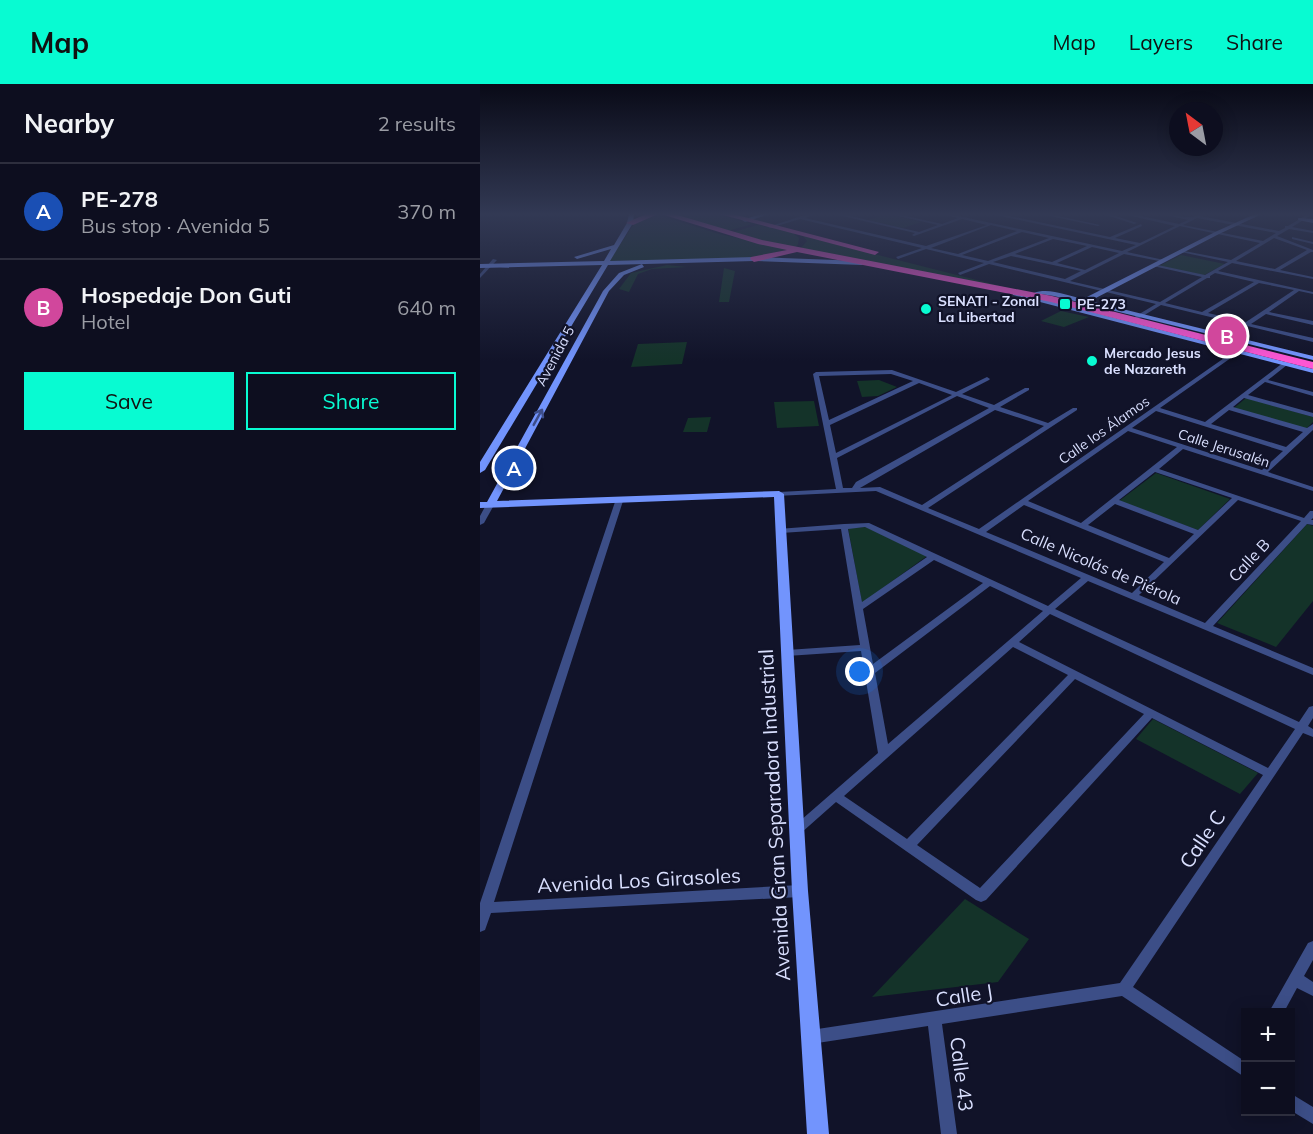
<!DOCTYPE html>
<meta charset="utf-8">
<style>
body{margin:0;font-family:Mulish,sans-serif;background:#1b1c2c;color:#f1f3f6}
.controls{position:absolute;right:18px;bottom:18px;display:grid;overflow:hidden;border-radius:0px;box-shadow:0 3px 15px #0003}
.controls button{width:54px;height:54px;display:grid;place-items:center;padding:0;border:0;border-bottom:2px solid #2d2e3d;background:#0d0e1f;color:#f1f3f6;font:30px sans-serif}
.compass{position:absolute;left:689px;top:18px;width:54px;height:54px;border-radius:50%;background:#0d0e1f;box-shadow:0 3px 15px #0003;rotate:328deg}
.you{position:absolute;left:380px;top:588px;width:21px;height:21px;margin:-15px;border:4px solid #fff;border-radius:50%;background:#1a73e8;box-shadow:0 0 0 9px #1a73e833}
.badge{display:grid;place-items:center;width:39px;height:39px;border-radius:50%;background:#08fbd2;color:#fff;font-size:20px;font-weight:700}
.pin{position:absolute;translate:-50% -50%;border:3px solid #fff;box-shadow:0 2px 6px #0006}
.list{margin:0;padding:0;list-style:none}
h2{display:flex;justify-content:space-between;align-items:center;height:78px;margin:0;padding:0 24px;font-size:26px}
h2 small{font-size:20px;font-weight:400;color:#9a9ca4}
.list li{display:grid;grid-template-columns:39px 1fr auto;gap:18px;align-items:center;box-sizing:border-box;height:96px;padding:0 24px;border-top:2px solid #2d2e3d}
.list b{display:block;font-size:22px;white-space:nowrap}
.list p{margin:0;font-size:20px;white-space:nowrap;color:#9a9ca4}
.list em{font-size:20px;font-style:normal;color:#9a9ca4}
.actions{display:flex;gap:12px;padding:18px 24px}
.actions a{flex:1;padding:14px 0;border:2px solid #08fbd2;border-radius:0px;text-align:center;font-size:21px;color:#08fbd2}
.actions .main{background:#08fbd2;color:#111}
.map{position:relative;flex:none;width:833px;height:1050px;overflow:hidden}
header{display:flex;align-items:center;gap:36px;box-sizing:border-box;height:84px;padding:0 30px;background:#08fbd2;color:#111}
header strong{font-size:28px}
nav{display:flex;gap:33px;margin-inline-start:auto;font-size:21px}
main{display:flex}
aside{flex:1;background:#0d0e1f}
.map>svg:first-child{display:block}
</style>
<header>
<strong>Map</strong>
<nav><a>Map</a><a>Layers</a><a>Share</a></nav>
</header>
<main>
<aside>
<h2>Nearby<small>2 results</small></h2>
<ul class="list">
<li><span class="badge" style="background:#1a4fb4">A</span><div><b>PE-278</b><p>Bus stop · Avenida 5</p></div><em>370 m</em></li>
<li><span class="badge" style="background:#d1479c">B</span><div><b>Hospedaje Don Guti</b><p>Hotel</p></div><em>640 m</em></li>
</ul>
<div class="actions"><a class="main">Save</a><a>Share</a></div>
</aside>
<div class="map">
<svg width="833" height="1050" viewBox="0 0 833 1050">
<rect width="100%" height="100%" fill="#111329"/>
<g fill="#143329">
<polygon points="190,130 236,130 272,140 244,148"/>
<polygon points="407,130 441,138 423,144 388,136"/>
<polygon points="178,131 239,150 310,165 271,174 129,177 154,140"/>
<polygon points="278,141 313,149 319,154 318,160 315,164 249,149"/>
<polygon points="323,152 564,213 320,165 327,157"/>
<polygon points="701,171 745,180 724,191 679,182"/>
<polygon points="187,181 207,183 172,185 158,190 149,208 139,205 151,189"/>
<polygon points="244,184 255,187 249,218 239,218"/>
<polygon points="581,227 609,233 584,243 561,237"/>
<polygon points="207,258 202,280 151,283 158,260"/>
<polygon points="399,296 417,303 398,312 382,313 377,297"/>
<polygon points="766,314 833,333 833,338 826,345 754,324"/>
<polygon points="334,317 339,342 297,344 294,318"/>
<polygon points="231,333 227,348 203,348 208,334"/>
<polygon points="676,389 750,415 718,446 639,417"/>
<polygon points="827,440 833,442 833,517 796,563 737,539"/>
<polygon points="386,443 447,472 382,519 368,444"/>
<polygon points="673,635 778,689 760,710 656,655"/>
<polygon points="485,815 549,855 518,898 392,913"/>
</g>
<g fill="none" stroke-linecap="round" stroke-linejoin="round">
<g fill="#3c4e87" fill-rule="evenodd">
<path d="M328 130H335L325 134 446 162 507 141 482 135 434 152 432 151 435 149 354 130H362L439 148 458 141 409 130H417L462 140 478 134 461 130H469L642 167 656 161 511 130H520L630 153 661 140 662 142 635 154 660 159 695 142 643 130H652L699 140 708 136 681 130C690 130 699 133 708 133 714 134 718 130 724 130L720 132 799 147 805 144V142H808L828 130H833L812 143 833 147V149L809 145 797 152 833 166V168H831L800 186 833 193V195L752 179 738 187 833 208V210L819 207 789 228 833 237V241L786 230 771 240 833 254V258L681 221 653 238 650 236 651 235 676 220 509 180 480 191 478 189 504 179 446 165 418 175 416 173 442 164 320 135 290 144 288 143ZM717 134 796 149 783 157 703 141ZM511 141 537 147 478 170 451 164ZM700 142 780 159 751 176 699 166 701 168 748 178 725 191 673 180V182L722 193 680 218 590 197 644 170 684 178V176L647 168ZM542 148 569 154 508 177 482 171ZM794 154 827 166 795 185 756 177ZM573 155 607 162 572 178 535 170ZM612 163 639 169 605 186 577 179ZM531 172 601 187 585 195 513 178ZM735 189 774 198 722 228 685 219 727 194H730V192ZM779 199 814 206 766 238 728 229Z"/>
<polygon points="560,130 569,130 620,141 618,142"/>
<polygon points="623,130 630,130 657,139 654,140"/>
<polygon points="812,153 833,158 833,160 812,155"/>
<polygon points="13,175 17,176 0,194 0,190"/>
<path d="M760 263 765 264 680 324 725 338 808 275H812V277L788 296 833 308V312L785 298 768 311 833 329V333L764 314 753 323 827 344 833 340V346L788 388 833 403V407L703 365 679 385 824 434 830 427H833V434L831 436H833V441L827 440 733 542 833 584V591L608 497 575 525 819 638 829 623 833 622V634L828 642 833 645V653L823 649 653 903 766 978V994L642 912 462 940 477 1050H461L448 942 331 960 326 958 324 953 326 948 331 946 640 899 783 691 672 634 506 816 501 818 496 816 356 718 321 749 317 751 313 749 311 746 313 743 398 669 381 567 307 572 302 569 307 566 380 561 361 445 301 449H298L297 447 298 445 364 440 389 439 568 522 601 494 396 407 296 412 295 410 299 408 356 405 333 290 336 288 412 286 476 308 507 293 510 295 509 296 482 310 514 321 545 304H549V306L520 323 568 339 593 324H597V326L448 424 499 445ZM411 290 433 297 349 336 339 292ZM439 299 472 311 356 369 350 341ZM477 312 509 324 376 398 372 404H363L357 374ZM515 326 564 342 442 421 400 403 380 404ZM749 326 823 348 806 363 731 340ZM676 327 803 367 782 386 652 344ZM648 347 697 363 601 439 548 417ZM675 388 752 414 718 446 639 416ZM758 416 821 437 725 539 659 511ZM635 420 714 450 689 474 608 441ZM544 421 684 478 652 509 506 448ZM385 443 447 473 382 518 368 445ZM454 476 503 499 393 580 383 525ZM510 502 563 527 408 660 395 589ZM570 530 815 645 788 684 539 558ZM533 563 588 591 427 755 364 712ZM595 595 664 630 500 804 437 761Z"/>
<polygon points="136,415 142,415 143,417 14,818 320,801 324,803 326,807 324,811 320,813 11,829 5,846 0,848 0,819"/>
<polygon points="7,419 13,419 14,421 4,439 0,441 0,432"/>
<polygon points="833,857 833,876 824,892 833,898 833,912 817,904 804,928 789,928 828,859"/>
<polygon points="810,1009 833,1023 833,1040 810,1026"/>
</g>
<g fill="#7294fd" fill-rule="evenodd">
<polygon points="149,130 154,130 153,139 130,177 274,173 382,177 385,179 382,181 274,177 128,181 5,386 0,389 0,378 122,181 0,184 0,180 124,177 131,165 97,175 94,173 134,161 147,139"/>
<polygon points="281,130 289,130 265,138 262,136"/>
<path d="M775 130H782L739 150 610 217 833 272V276L574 212 554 209C568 203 589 212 603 215L735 148Z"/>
<polygon points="818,134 833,135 833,139 818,136"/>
<polygon points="162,180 164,183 144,191 129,207 17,417 299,407 304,410 328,807 349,1050 327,1050 312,807 294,413 0,424 0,418 7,418 123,207 139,189"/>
<polygon points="535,208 833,285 833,289 533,211 533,209"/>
</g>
<g fill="#fc56d3" fill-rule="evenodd">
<polygon points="166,130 178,130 153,141 146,139"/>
<polygon points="181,130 194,130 282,156 572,212 833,278 833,285 571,218 317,168 274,178 270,175 271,173 307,166 278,160"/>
<polygon points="239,130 253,130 399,168 395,171"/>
</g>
</g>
<defs><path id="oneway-shaft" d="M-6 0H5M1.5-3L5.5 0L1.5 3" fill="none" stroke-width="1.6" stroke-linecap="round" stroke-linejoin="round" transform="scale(1.5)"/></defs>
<use stroke="#3d4d88" href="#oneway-shaft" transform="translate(58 333) rotate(-61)"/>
<linearGradient id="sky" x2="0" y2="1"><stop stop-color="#090a17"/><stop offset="0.47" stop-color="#323954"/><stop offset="1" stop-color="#323954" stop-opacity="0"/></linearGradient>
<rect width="833" height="277" fill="url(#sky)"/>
<g fill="#08fbd2" stroke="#111329" stroke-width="2">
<rect x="579" y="214" width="12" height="12" rx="3"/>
<circle cx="446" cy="225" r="6"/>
<circle cx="612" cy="277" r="6"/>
</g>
<g text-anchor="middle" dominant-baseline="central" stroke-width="4.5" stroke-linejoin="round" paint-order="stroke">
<g font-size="14" font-weight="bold" fill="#d9dffe" stroke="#111329" text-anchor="start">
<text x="458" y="217">SENATI - Zonal<tspan x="458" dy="16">La Libertad</tspan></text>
<text x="597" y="220">PE-273</text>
<text x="624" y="269">Mercado Jesus<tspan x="624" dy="16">de Nazareth</tspan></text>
</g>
<g font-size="14" fill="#d9dffe" stroke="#111329">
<text transform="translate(75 272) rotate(-62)">Avenida 5</text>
<text transform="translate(624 346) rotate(-35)">Calle los Álamos</text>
<text transform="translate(744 364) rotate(18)">Calle Jerusalén</text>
</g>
<g font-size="16" fill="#d9dffe" stroke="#111329">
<text transform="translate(769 476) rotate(-47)">Calle B</text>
<text transform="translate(621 482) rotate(23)">Calle Nicolás de Piérola</text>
</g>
<g font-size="20" fill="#d9dffe" stroke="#111329">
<text transform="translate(294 731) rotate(-93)">Avenida Gran Separadora Industrial</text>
<text transform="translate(722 755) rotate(-56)">Calle C</text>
<text transform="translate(159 796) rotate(-3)">Avenida Los Girasoles</text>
<text transform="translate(484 911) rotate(-9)">Calle J</text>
<text transform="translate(482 990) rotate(83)">Calle 43</text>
</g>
</g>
</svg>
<div class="controls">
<button>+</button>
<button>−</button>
</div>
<svg class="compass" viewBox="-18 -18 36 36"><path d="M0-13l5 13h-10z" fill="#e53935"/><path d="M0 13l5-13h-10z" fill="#9a9ca4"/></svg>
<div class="you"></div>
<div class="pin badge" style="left:34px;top:384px;background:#1a4fb4">A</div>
<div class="pin badge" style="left:747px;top:252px;background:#d1479c">B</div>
</div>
</main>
